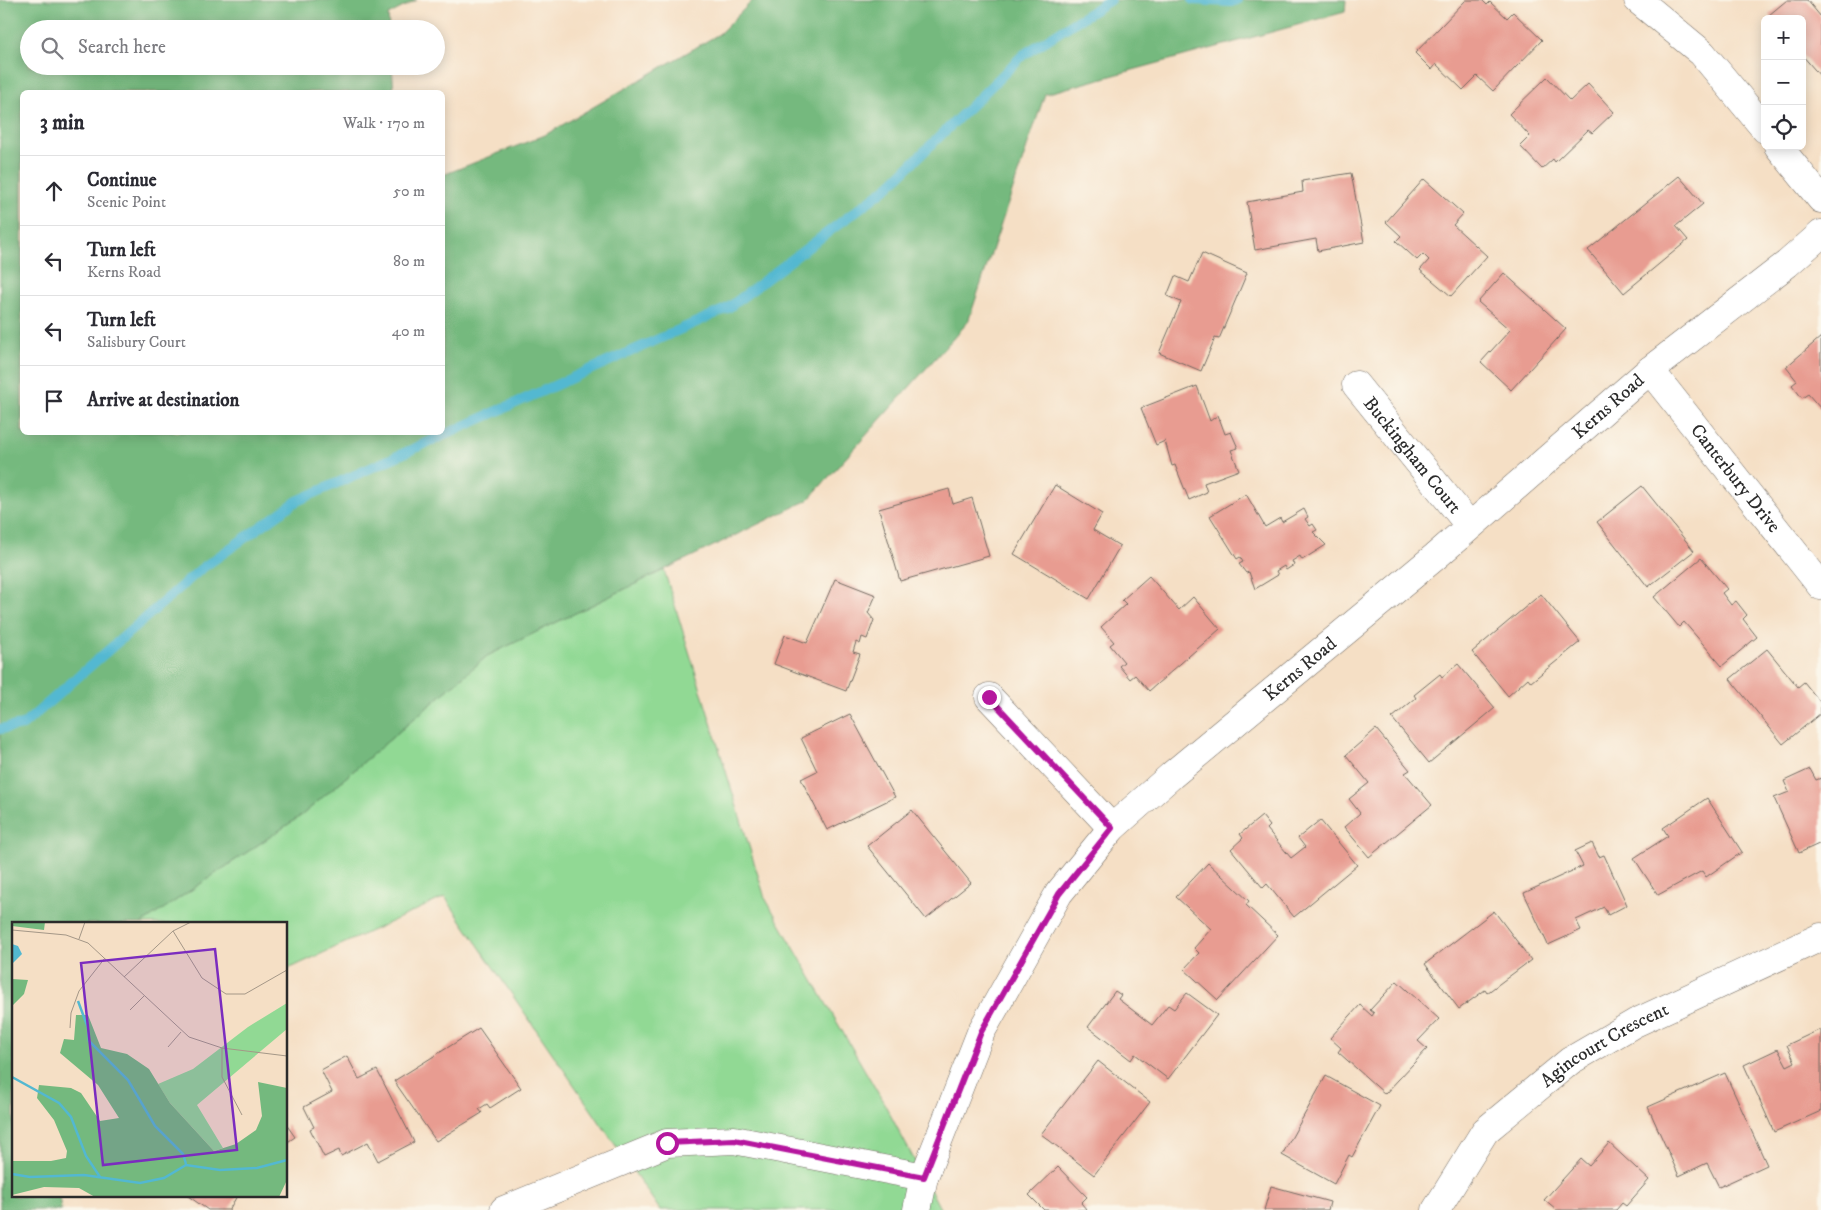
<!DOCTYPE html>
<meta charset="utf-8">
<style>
body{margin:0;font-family:"IM FELL DW Pica",serif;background:#f7f7f7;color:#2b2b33}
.controls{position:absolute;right:15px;top:15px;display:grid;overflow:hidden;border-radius:8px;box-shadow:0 2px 12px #0003}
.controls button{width:45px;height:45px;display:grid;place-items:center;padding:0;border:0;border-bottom:1px solid #e1e1e2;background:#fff;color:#2b2b33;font:25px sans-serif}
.stop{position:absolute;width:15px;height:15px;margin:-11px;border:4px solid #b5179e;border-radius:50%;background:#fff}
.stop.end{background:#b5179e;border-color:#fff;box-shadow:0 1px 5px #0008}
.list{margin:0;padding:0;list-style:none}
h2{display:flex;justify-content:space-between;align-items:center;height:65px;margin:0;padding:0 20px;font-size:21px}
h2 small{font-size:16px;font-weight:400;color:#7c7c81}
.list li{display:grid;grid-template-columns:32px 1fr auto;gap:15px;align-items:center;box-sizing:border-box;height:70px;padding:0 20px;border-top:1px solid #e1e1e2}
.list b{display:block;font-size:19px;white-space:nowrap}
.list p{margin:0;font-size:16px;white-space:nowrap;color:#7c7c81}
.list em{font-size:16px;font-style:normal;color:#7c7c81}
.icon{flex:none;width:28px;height:28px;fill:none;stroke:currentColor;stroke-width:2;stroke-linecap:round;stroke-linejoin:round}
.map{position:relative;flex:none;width:1821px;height:1210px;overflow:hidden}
.search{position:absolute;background:#fff;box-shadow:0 2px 12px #0003;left:20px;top:20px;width:425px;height:55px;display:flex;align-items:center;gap:12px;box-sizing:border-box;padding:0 18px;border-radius:28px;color:#7c7c81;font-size:19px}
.panel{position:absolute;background:#fff;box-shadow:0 2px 12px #0003;left:20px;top:90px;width:425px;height:345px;border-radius:8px}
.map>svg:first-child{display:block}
</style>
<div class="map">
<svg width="1821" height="1210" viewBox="0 0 1821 1210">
<rect width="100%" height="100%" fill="#fbf7ec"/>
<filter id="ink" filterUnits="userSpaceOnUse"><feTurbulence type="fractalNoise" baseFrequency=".02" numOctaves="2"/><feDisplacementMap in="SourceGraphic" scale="10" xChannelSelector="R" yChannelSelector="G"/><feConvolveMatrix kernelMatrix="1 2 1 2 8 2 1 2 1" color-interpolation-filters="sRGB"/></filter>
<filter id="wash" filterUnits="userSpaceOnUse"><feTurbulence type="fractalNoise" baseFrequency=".0096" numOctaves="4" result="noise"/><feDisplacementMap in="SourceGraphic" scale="20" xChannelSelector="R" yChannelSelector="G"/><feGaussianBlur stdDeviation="1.12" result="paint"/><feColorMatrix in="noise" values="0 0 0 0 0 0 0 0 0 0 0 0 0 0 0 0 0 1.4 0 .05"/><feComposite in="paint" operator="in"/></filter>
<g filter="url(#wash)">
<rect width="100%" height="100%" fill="#f5dfc5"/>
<polygon fill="#91d994" stroke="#5e8260" points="664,570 765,898 885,1105 941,1210 660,1210 445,897 286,970 286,924 141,924 302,815 487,656"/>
<polygon fill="#74b97e" stroke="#507254" points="0,0 417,0 388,15 389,29 29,29 29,66 392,66 394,92 22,92 22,432 442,432 443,175 545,135 719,34 753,0 1346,0 1345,12 1045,94 968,322 808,500 487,656 302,815 141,924 14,924 14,1196 59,1196 61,1210 0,1210"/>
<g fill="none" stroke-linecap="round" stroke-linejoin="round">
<g stroke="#53b8d1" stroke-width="10">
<polyline points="1193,0 1231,2 1237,0"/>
<polyline points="0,729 23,725 201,569 297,501 728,308 889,186 1023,55 1110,0"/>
</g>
</g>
<g id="blocks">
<g fill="#e89c91">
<polygon points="1466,0 1482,0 1487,5 1490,2 1507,18 1513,12 1542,40 1493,91 1477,76 1463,90 1436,64 1432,70 1415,53"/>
<polygon points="1787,0 1807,0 1821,17 1821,77 1802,55 1802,19 1772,19 1769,15"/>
<polygon points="1547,77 1570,101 1588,84 1614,112 1592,133 1588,130 1555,162 1553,159 1542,169 1520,146 1530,136 1509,114"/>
<polygon points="1351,173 1364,242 1318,251 1316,239 1255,250 1247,202 1303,192 1302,181"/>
<polygon points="1679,176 1703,204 1676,226 1688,240 1624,293 1588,250"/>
<polygon points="1424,179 1463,214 1453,225 1487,256 1451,296 1420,270 1429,260 1423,254 1417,260 1396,241 1401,236 1386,222"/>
<polygon points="1202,253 1247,273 1219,339 1215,338 1201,371 1159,353 1181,302 1167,296 1175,276 1189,282"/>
<polygon points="1504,273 1566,329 1511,390 1481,362 1510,330 1478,302"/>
<polygon points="1821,337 1821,409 1808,394 1802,398 1792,385 1797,381 1786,367"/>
<polygon points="1197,386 1210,421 1218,415 1225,434 1231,432 1238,448 1231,450 1239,470 1204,483 1207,492 1189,500 1175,465 1172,466 1165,441 1156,445 1141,408"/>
<polygon points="1055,485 1102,514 1093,530 1120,546 1089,599 1014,554"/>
<polygon points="1642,486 1694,551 1648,587 1597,522"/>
<polygon points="949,489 953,504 972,498 989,556 900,581 879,509"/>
<polygon points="1246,494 1265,527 1280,518 1282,522 1304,509 1308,517 1305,519 1310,526 1313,524 1317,530 1313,532 1326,545 1302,560 1300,556 1292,561 1294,565 1286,570 1284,566 1276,571 1278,575 1255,589 1249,572 1246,573 1239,564 1243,562 1240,557 1237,559 1210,516"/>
<polygon points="1701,558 1727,589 1722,593 1731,605 1736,601 1747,615 1743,619 1757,637 1722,666 1684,622 1679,627 1654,597"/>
<polygon points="1149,576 1179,610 1193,597 1220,629 1149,691 1135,675 1130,679 1119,666 1124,662 1110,645 1114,642 1101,627 1126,604 1122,600"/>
<polygon points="835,579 876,595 868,613 874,620 867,639 862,637 860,644 856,642 853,652 860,654 846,691 774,664 785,635 807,643"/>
<polygon points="1541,594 1580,642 1531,682 1528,678 1508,696 1472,652"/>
<polygon points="1767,649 1798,687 1804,682 1821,703 1821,713 1783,744 1730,679"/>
<polygon points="1458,664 1495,708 1429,763 1392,718 1416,698 1414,695 1440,674 1442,677"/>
<polygon points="850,714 895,797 827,830 801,779 817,771 801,738"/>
<polygon points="1376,729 1410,770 1405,773 1432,805 1369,857 1344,827 1360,813 1349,799 1369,783 1346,755"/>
<polygon points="1810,769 1816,780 1821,778 1821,843 1799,853 1774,798 1789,792 1784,781"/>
<polygon points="1707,798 1742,852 1706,877 1702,871 1658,895 1634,858 1668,836 1663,828"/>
<polygon points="912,810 971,883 926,919 867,846"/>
<polygon points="1262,816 1270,826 1267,829 1291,858 1305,847 1298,838 1320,820 1357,865 1294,917 1267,884 1263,888 1231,849 1243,838 1240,834"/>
<polygon points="1592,843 1599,857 1604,855 1627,905 1608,915 1604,907 1576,920 1581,930 1548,945 1524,893 1583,866 1575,851"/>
<polygon points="1208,863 1249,901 1246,905 1278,935 1218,1000 1184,969 1199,953 1194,948 1211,929 1176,897"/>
<polygon points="1494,911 1531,960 1487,993 1485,990 1459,1009 1425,964"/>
<polygon points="1397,981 1439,1019 1418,1041 1427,1049 1385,1094 1338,1052 1341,1048 1330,1038 1360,1005 1372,1016 1374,1013 1370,1010"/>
<polygon points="1115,991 1121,995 1118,999 1152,1025 1168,1005 1174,1009 1187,993 1217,1015 1168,1079 1135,1054 1131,1060 1088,1027"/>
<polygon points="479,1028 521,1088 490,1108 487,1104 479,1109 482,1113 436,1141 394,1081"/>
<polygon points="1821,1029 1821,1111 1774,1132 1744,1065 1778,1049 1787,1066 1795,1062 1787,1045"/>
<polygon points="347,1056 359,1079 377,1070 414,1142 378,1161 368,1142 341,1156 339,1150 324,1157 310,1129 314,1127 304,1107 332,1092 321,1070"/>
<polygon points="1098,1061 1150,1102 1094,1175 1041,1134"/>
<polygon points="1725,1073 1767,1165 1719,1187 1707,1163 1679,1176 1648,1107"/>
<polygon points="1326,1076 1380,1106 1352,1157 1349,1155 1334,1184 1282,1155"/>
<polygon points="286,1124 295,1137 286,1143"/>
<polygon points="1609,1143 1649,1180 1626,1206 1622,1203 1616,1210 1556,1210 1544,1200 1581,1159 1589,1166"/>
<polygon points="1058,1167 1087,1197 1081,1203 1087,1210 1044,1210 1029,1195"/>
<polygon points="1271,1186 1330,1202 1328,1210 1264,1210"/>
<polygon points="188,1196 237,1196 229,1210 208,1210"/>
</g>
</g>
</g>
<g filter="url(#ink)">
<use href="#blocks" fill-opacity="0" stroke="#726a61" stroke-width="1"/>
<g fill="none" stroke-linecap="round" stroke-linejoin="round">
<g stroke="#726a61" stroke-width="29">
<g id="street">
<polyline points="1638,0 1702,53 1765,129"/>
<polyline points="1778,146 1821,199"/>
<path id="s1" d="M1650 370 1821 586"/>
<path id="s2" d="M1356 385 1469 525"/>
<polyline points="989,697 1112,828"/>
<polyline points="504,1210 667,1143 734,1140 924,1177"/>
<path id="s3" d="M1436 1210 1485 1131 1570 1061 1635 1023 1821 937"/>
</g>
</g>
<g stroke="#726a61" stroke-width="29">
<g id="secondary">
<path id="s4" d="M917 1210 924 1177 981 1032 1059 893 1112 828 1172 775 1436 556 1650 370 1787 264 1821 234"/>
</g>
</g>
<use href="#street" stroke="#fff" stroke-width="28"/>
<use href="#secondary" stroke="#fff" stroke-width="28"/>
</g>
</g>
<g fill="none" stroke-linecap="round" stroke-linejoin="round" filter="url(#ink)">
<polyline stroke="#b5179e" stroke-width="6" points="667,1143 734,1140 924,1177 981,1032 1059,894 1112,828 989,697"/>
</g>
<g text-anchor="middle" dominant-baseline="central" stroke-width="4.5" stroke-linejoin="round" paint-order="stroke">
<g font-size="19" fill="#2b2b2b" stroke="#fbf7ec">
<text stroke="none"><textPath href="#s4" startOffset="1084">Kerns Road</textPath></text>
<text stroke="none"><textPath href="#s2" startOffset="90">Buckingham Court</textPath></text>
<text stroke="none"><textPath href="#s1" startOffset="138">Canterbury Drive</textPath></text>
<text stroke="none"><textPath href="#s4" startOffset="679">Kerns Road</textPath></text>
<text stroke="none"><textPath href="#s3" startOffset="241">Agincourt Crescent</textPath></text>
</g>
</g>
<g transform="translate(12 922)">
<rect width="275" height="275" fill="#f5dfc5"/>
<path d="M275 81V107L185 183 211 226 202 229 158 181 146 162 181 147 236 105Z" fill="#91d994"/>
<path d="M0 0H33L32 8 0 4ZM0 57 16 58 12 72 0 84ZM64 93H76L89 126 115 132 137 147 158 181 202 229 224 222 244 208 250 194 246 160 275 166V258L267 275H83L67 266 32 265 0 273V239H39L54 236 55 229 42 198 25 176 27 163 59 166 69 171 88 199 107 196 86 163 48 131 52 117 62 118Z" fill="#74b97e"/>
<path d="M0 22 6 24 10 32 1 41Z" fill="#53b8d1"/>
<path fill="none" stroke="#53b8d1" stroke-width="2.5" d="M66 79 76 106 77 119 116 158 143 204 171 232 174 242M0 155 47 181 59 195 74 234 88 255M0 252 18 255 72 253 128 261 152 256 174 243 208 248 245 246 275 238"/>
<path fill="none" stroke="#a49787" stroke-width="1" d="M0 8 54 13 76 21 177 115 210 126 275 134M161 9 190 56 214 72H233L275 48M67 17 73 0M112 55 161 9 179 0M118 88 132 74M58 106 59 91 67 69 93 36M156 125 169 110M210 126V155L230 193"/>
<path fill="#7b2cbf" fill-opacity="0.15" stroke="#7b2cbf" stroke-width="2.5" d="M203 27 225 228 91 243 69 41Z"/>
<rect width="275" height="275" fill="none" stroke="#2b2b2b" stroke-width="2.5"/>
</g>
</svg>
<div class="controls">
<button>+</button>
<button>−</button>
<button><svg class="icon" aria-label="locate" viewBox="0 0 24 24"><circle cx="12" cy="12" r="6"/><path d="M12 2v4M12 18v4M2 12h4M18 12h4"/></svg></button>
</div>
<div class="stop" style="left:667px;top:1143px"></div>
<div class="stop end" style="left:989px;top:697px"></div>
<div class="search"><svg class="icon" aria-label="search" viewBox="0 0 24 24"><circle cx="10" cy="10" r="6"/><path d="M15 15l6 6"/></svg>Search here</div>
<section class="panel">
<h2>3 min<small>Walk · 170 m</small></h2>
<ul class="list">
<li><svg class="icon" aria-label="ahead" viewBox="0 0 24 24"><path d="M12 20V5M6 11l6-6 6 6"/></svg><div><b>Continue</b><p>Scenic Point</p></div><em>50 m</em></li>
<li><svg class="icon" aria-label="left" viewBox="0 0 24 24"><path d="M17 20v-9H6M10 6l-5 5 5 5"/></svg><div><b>Turn left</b><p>Kerns Road</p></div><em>80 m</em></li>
<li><svg class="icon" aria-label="left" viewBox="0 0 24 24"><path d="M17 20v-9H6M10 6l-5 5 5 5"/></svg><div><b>Turn left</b><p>Salisbury Court</p></div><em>40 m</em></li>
<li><svg class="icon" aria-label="arrive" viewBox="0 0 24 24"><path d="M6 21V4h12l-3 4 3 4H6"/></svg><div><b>Arrive at destination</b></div></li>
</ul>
</section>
</div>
